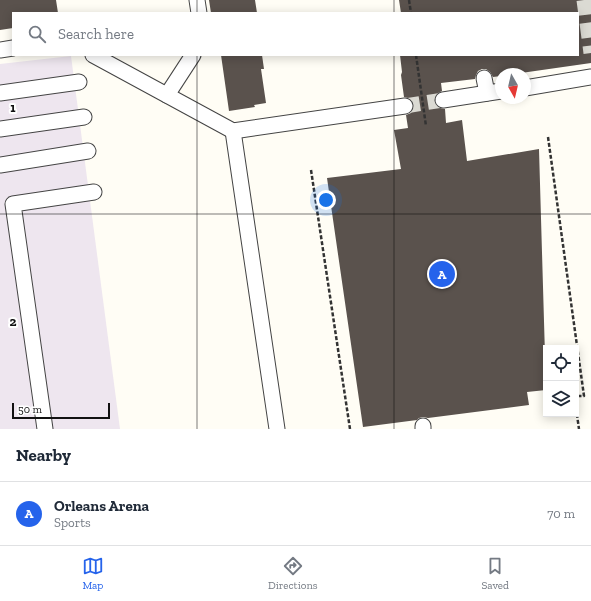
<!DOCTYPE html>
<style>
body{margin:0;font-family:"Zilla Slab",serif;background:#f2f2f3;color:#1f2937}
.controls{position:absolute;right:12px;bottom:12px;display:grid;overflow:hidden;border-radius:0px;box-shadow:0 2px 10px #0003}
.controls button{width:36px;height:36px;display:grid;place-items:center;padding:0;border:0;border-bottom:1px solid #e0e1e3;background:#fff;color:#1f2937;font:20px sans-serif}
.compass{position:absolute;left:495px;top:68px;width:36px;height:36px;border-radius:50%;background:#fff;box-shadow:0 2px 10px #0003;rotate:172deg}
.scale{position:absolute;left:12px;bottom:10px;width:98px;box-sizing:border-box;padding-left:4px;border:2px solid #111;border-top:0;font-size:11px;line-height:14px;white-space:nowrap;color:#111;-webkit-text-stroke:3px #fff;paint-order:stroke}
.you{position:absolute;left:326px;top:200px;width:14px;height:14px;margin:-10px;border:3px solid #fff;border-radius:50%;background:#1a73e8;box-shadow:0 0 0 6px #1a73e833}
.badge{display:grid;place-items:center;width:26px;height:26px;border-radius:50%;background:#2563eb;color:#fff;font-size:13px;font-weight:700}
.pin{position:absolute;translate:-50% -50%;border:2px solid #fff;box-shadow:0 1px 4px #0006}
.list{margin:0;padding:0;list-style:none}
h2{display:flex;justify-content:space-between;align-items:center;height:52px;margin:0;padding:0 16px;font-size:17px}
h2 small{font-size:13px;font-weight:400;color:#747a83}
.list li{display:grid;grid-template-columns:26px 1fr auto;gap:12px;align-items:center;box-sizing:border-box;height:64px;padding:0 16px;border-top:1px solid #e0e1e3}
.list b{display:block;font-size:15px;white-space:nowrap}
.list p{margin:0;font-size:13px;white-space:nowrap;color:#747a83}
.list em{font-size:13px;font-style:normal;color:#747a83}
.icon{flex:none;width:22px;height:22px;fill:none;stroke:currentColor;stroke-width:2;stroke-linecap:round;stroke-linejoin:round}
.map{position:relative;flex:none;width:591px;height:429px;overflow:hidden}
.search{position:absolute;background:#fff;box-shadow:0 2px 10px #0003;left:12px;right:12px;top:12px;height:44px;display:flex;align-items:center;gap:10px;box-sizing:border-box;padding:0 14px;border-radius:0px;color:#747a83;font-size:15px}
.sheet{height:116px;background:#fff}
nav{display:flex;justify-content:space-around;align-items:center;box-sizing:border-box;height:56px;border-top:1px solid #e0e1e3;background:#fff;font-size:11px;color:#747a83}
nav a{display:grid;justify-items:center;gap:2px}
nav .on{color:#2563eb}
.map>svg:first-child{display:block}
</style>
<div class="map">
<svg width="591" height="429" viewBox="0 0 591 429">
<rect width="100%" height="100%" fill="#fffdf5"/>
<polygon fill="#eee6ef" points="71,56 120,429 0,429 0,64"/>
<g fill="#5a524d">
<polygon points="0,0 56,0 58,13 13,13 13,28 0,30"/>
<polygon points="209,0 255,0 257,13 211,13"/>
<polygon points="399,0 591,0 591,63 514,74 501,74 501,76 493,77 490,72 486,69 482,69 478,71 476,75 475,79 441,83 442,91 438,93 435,97 434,102 436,106 440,108 445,109 446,123 462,120 467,161 539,149 546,390 527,392 529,405 428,418 423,417 419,418 417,420 363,427 327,178 401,169 394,130 408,128 406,115 411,113 413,109 414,105 412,100 408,98 404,97 401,75 402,72 400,55 578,55 578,13 401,13"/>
<polygon points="221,55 262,55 264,69 261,69 266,103 254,105 255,107 229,111"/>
</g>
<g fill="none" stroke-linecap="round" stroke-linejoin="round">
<g stroke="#dbdad3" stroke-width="15" stroke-dasharray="15 8" stroke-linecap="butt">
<polyline points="584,0 591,53"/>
<polyline points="405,106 443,100"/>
</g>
<g stroke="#444" stroke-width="17">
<g id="minor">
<polyline points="197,0 199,13"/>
<polyline points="0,50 13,48"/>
<polyline points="93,55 233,131 405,106"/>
<polyline points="484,78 487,93"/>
<polyline points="525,88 591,77"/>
<polyline points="0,93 79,82"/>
<polyline points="167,95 193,55"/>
<polyline points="443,100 501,91"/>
<polyline points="0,129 84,117"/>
<polyline points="233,131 277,429"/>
<polyline points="0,165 88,151"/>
<polyline points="423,426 423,429"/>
<polyline points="45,429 13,204 94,192"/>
</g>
</g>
<g stroke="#333" stroke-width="2.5" stroke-dasharray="4 2" stroke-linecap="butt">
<polyline points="409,0 411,13"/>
<polyline points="548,137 584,396 576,396"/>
<polyline points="311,170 350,429"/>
<polyline points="576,408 579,429"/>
</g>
<use href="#minor" stroke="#fff" stroke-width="15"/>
<polyline stroke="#333" stroke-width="2.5" stroke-dasharray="4 2" stroke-linecap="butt" points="416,55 426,126"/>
</g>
<path fill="none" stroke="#111" stroke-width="1" stroke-opacity="0.55" d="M197 0V13M394 0V13M197 55V429M394 55V429M0 214H591"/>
<g font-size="13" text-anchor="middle" font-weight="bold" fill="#111" stroke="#fff" stroke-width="4" stroke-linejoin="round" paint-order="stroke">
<text x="13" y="112">1</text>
<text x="13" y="326">2</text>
</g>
</svg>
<div class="controls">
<button><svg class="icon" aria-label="locate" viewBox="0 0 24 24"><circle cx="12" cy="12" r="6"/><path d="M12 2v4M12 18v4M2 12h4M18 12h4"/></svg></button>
<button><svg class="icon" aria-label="layers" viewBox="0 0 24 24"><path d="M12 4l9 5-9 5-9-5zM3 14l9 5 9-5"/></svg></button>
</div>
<svg class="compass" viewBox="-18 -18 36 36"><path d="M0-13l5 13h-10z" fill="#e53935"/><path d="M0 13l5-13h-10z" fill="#747a83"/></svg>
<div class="scale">50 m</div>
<div class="you"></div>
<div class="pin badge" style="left:442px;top:274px">A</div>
<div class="search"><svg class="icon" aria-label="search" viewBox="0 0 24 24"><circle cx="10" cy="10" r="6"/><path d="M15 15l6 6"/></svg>Search here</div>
</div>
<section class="sheet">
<h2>Nearby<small></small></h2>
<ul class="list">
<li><span class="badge">A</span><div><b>Orleans Arena</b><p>Sports</p></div><em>70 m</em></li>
</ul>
</section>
<nav>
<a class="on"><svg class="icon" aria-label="map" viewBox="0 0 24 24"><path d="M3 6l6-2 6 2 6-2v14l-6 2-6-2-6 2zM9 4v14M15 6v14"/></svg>Map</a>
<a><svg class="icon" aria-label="directions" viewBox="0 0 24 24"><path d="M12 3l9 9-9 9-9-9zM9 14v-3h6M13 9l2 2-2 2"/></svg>Directions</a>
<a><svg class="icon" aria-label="saved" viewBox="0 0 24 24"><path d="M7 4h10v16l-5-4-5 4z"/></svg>Saved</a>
</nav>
